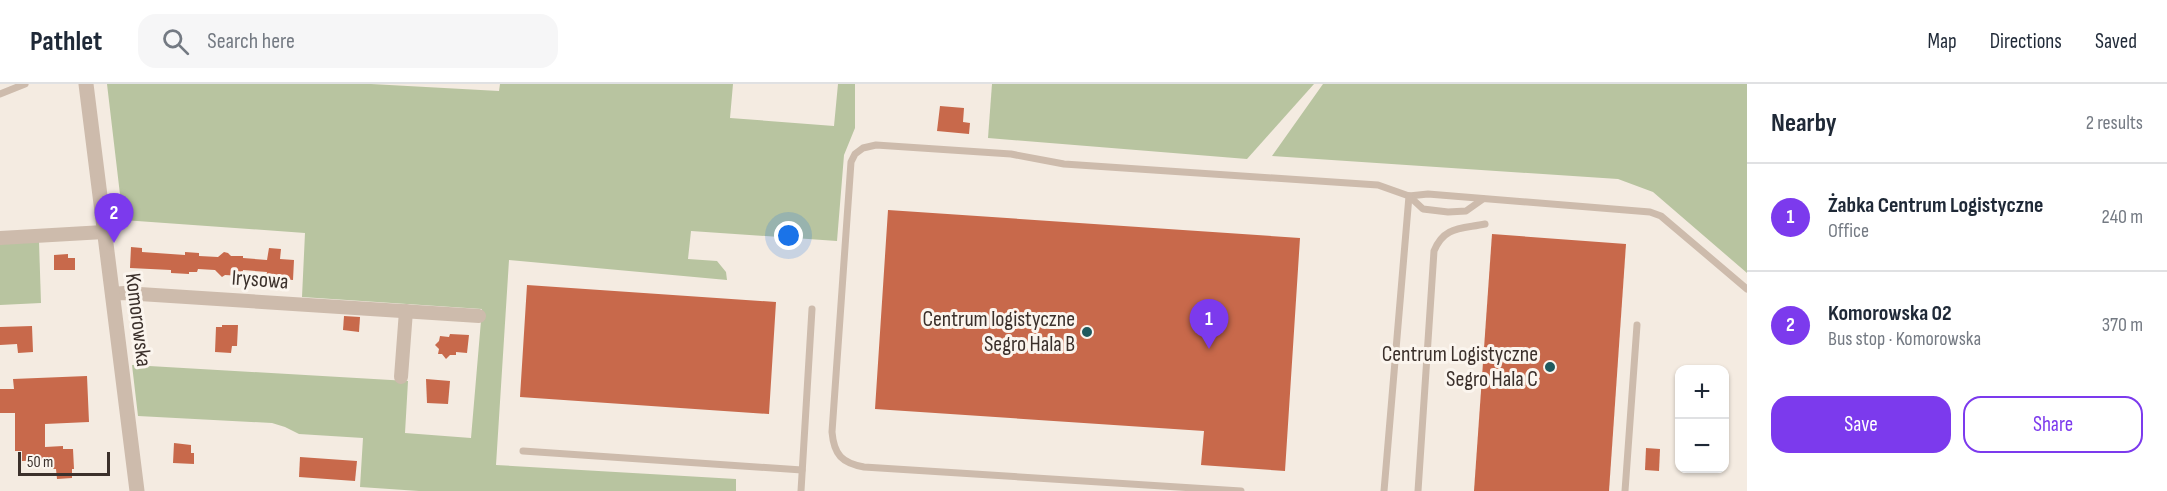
<!DOCTYPE html>
<meta charset="utf-8">
<style>
body{margin:0;font-family:"Sofia Sans Condensed",sans-serif;background:#f6f6f7;color:#1f2937}
.controls{position:absolute;right:18px;bottom:18px;display:grid;overflow:hidden;border-radius:12px;box-shadow:0 2px 4px #0004}
.controls button{width:54px;height:54px;display:grid;place-items:center;padding:0;border:0;border-bottom:2px solid #e0e1e3;background:#fff;color:#1f2937;font:30px sans-serif}
.scale{position:absolute;left:18px;bottom:15px;width:92px;box-sizing:border-box;padding-left:6px;border:3px solid #3b302b;border-top:0;font-size:16px;line-height:21px;white-space:nowrap;color:#3b302b;-webkit-text-stroke:4px #fbf5ee;paint-order:stroke}
.you{position:absolute;left:789px;top:152px;width:21px;height:21px;margin:-15px;border:4px solid #fff;border-radius:50%;background:#1a73e8;box-shadow:0 0 0 9px #1a73e833}
.badge{display:grid;place-items:center;width:39px;height:39px;border-radius:50%;background:#7c3aed;color:#fff;font-size:20px;font-weight:700}
.pin{position:absolute;translate:-50% -50px;filter:drop-shadow(0 2px 3px #0008)}
.pin::after{content:'';position:absolute;top:32px;width:21px;height:18px;background:inherit;clip-path:polygon(0 0,100% 0,50% 100%)}
.list{margin:0;padding:0;list-style:none}
h2{display:flex;justify-content:space-between;align-items:center;height:78px;margin:0;padding:0 24px;font-size:26px}
h2 small{font-size:20px;font-weight:400;color:#747a83}
.list li{display:grid;grid-template-columns:39px 1fr auto;gap:18px;align-items:center;box-sizing:border-box;height:108px;padding:0 24px;border-top:2px solid #e0e1e3}
.list b{display:block;font-size:22px;white-space:nowrap}
.list p{margin:0;font-size:20px;white-space:nowrap;color:#747a83}
.list em{font-size:20px;font-style:normal;color:#747a83}
.actions{display:flex;gap:12px;padding:18px 24px}
.actions a{flex:1;padding:14px 0;border:2px solid #7c3aed;border-radius:18px;text-align:center;font-size:21px;color:#7c3aed}
.actions .main{background:#7c3aed;color:#fff}
.icon{flex:none;width:33px;height:33px;fill:none;stroke:currentColor;stroke-width:2;stroke-linecap:round;stroke-linejoin:round}
.map{position:relative;flex:none;width:1747px;height:407px;overflow:hidden}
header{display:flex;align-items:center;gap:36px;box-sizing:border-box;height:84px;padding:0 30px;background:#fff;border-bottom:2px solid #e0e1e3}
header strong{font-size:28px}
nav{display:flex;gap:33px;margin-inline-start:auto;font-size:21px}
.search{width:420px;height:54px;background:#f6f6f7;display:flex;align-items:center;gap:15px;box-sizing:border-box;padding:0 21px;border-radius:18px;color:#747a83;font-size:22px}
main{display:flex}
aside{flex:1;background:#fff}
.map>svg:first-child{display:block}
</style>
<header>
<strong>Pathlet</strong>
<div class="search"><svg class="icon" aria-label="search" viewBox="0 0 24 24"><circle cx="10" cy="10" r="6"/><path d="M15 15l6 6"/></svg>Search here</div>
<nav><a>Map</a><a>Directions</a><a>Saved</a></nav>
</header>
<main>
<div class="map">
<svg width="1747" height="407" viewBox="0 0 1747 407">
<rect width="100%" height="100%" fill="#f4ebe1"/>
<g fill="#b8c4a0">
<polygon points="107,0 371,0 499,7 500,0 733,0 730,34 834,42 838,0 855,0 855,44 844,71 837,157 691,147 688,175 717,177 726,188 727,196 509,176 496,381 736,395 736,407 419,407 360,403 363,354 299,350 285,343 272,339 138,332 132,281 408,297 405,349 471,354 482,225 302,213 305,149 123,136"/>
<polygon points="992,0 1314,0 1247,75 988,54"/>
<polygon points="1323,0 1747,0 1747,189 1653,108 1618,95 1272,72"/>
<polygon points="39,158 41,219 0,221 0,160"/>
</g>
<g fill="#c8694b">
<polygon points="940,22 964,24 963,38 970,39 969,50 937,47"/>
<polygon points="888,126 1300,154 1285,387 1201,381 1204,347 875,325"/>
<polygon points="1492,150 1626,160 1609,407 1474,407"/>
<polygon points="131,163 142,164 142,168 185,171 185,168 199,169 199,172 218,173 224,168 228,169 231,172 243,172 243,174 267,176 269,164 281,165 280,175 294,176 293,196 266,194 267,188 243,186 242,192 225,191 222,193 215,186 198,185 197,188 189,188 189,190 171,189 171,186 130,184"/>
<polygon points="68,170 68,174 75,174 75,186 54,186 54,171"/>
<polygon points="527,201 776,218 769,330 520,313"/>
<polygon points="344,232 360,233 359,248 343,246"/>
<polygon points="222,241 238,241 237,262 232,262 231,269 215,268 216,243 222,243"/>
<polygon points="32,242 33,268 18,269 17,260 0,261 0,243"/>
<polygon points="450,250 469,251 467,269 456,268 456,271 450,271 446,275 442,270 438,270 439,265 435,261 439,257 440,252 449,253"/>
<polygon points="87,292 89,338 45,340 45,363 63,362 63,365 73,365 74,385 72,385 72,394 57,395 56,385 53,385 53,376 22,377 22,367 15,367 15,329 0,329 0,305 14,305 13,295"/>
<polygon points="426,295 450,297 448,320 427,319"/>
<polygon points="174,359 191,361 191,369 194,369 194,380 173,379"/>
<polygon points="1646,364 1660,365 1659,387 1645,386"/>
<polygon points="300,373 357,377 355,397 299,393"/>
</g>
<g fill="none" stroke-linecap="round" stroke-linejoin="round">
<g stroke="#cdbbac" stroke-width="7">
<polyline points="0,10 25,0"/>
<polyline points="1409,112 1428,110 1650,128 1661,132 1668,138 1747,205"/>
<polyline points="523,367 802,386"/>
<polyline points="801,407 812,225"/>
<path d="M1241 407 864 383C842 379 834 371 832 348L851 78 855 70 863 64 876 61 1011 70 1064 80 1378 101 1409 112 1423 125 1448 128 1466 127 1483 115"/>
<polyline points="1384,407 1409,112"/>
<path d="M1418 407 1434 167C1444 142 1461 145 1485 140"/>
<polyline points="1625,407 1637,241"/>
</g>
<g stroke="#cdbbac" stroke-width="14">
<polyline points="0,154 104,148"/>
<polyline points="112,210 124,209 479,232"/>
<polyline points="401,293 406,227"/>
</g>
<polyline stroke="#cdbbac" stroke-width="15" points="86,0 137,407"/>
</g>
<g fill="#1f5a5e" stroke="#fbf5ee" stroke-width="2">
<circle cx="1087" cy="248" r="6"/>
<circle cx="1550" cy="283" r="6"/>
</g>
<g text-anchor="middle" dominant-baseline="central" stroke-width="6" stroke-linejoin="round" paint-order="stroke">
<g font-size="22" fill="#3b302b" stroke="#fbf5ee">
<text transform="translate(260 196) rotate(4)">Irysowa</text>
<text transform="translate(138 236) rotate(83)">Komorowska</text>
</g>
<g font-size="22" fill="#3b302b" stroke="#fbf5ee" text-anchor="end">
<text x="1075" y="235">Centrum logistyczne<tspan x="1075" dy="25">Segro Hala B</tspan></text>
<text x="1538" y="270">Centrum Logistyczne<tspan x="1538" dy="25">Segro Hala C</tspan></text>
</g>
</g>
</svg>
<div class="controls">
<button>+</button>
<button>−</button>
</div>
<div class="scale">50 m</div>
<div class="you"></div>
<div class="pin badge" style="left:1209px;top:265px">1</div>
<div class="pin badge" style="left:114px;top:159px">2</div>
</div>
<aside>
<h2>Nearby<small>2 results</small></h2>
<ul class="list">
<li><span class="badge">1</span><div><b>Żabka Centrum Logistyczne</b><p>Office</p></div><em>240 m</em></li>
<li><span class="badge">2</span><div><b>Komorowska 02</b><p>Bus stop · Komorowska</p></div><em>370 m</em></li>
</ul>
<div class="actions"><a class="main">Save</a><a>Share</a></div>
</aside>
</main>
